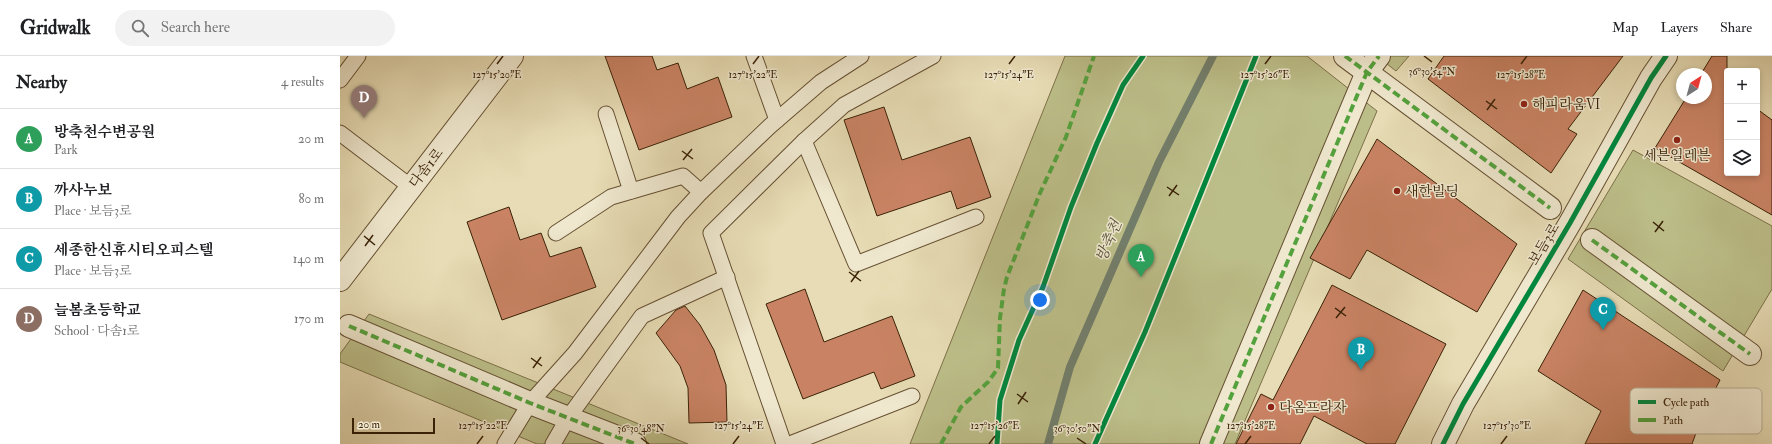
<!DOCTYPE html>
<meta charset="utf-8">
<style>
body{margin:0;font-family:"IM FELL Double Pica","Noto Serif KR",serif;background:#f2f2f2;color:#202124}
.controls{position:absolute;right:12px;top:12px;display:grid;overflow:hidden;border-radius:4px;box-shadow:0 2px 6px #0003}
.controls button{width:36px;height:36px;display:grid;place-items:center;padding:0;border:0;border-bottom:1px solid #e0e0e0;background:#fff;color:#202124;font:20px sans-serif}
.compass{position:absolute;left:1336px;top:12px;width:36px;height:36px;border-radius:50%;background:#fff;box-shadow:0 2px 6px #0003;rotate:36deg}
.scale{position:absolute;left:12px;bottom:10px;width:83px;box-sizing:border-box;padding-left:4px;border:2px solid #3b2207;border-top:0;font-size:11px;line-height:14px;white-space:nowrap;color:#3b2207;-webkit-text-stroke:3px #efe8cf;paint-order:stroke}
.you{position:absolute;left:700px;top:244px;width:14px;height:14px;margin:-10px;border:3px solid #fff;border-radius:50%;background:#1a73e8;box-shadow:0 0 0 6px #1a73e833}
.badge{display:grid;place-items:center;width:26px;height:26px;border-radius:50%;background:#d93025;color:#fff;font-size:13px;font-weight:700}
.pin{position:absolute;translate:-50% -33px;filter:drop-shadow(0 1px 2px #0008)}
.pin::after{content:'';position:absolute;top:21px;width:14px;height:12px;background:inherit;clip-path:polygon(0 0,100% 0,50% 100%)}
.list{margin:0;padding:0;list-style:none}
h2{display:flex;justify-content:space-between;align-items:center;height:52px;margin:0;padding:0 16px;font-size:17px}
h2 small{font-size:13px;font-weight:400;color:#757577}
.list li{display:grid;grid-template-columns:26px 1fr auto;gap:12px;align-items:center;box-sizing:border-box;height:60px;padding:0 16px;border-top:1px solid #e0e0e0}
.list b{display:block;font-size:15px;white-space:nowrap}
.list p{margin:0;font-size:13px;white-space:nowrap;color:#757577}
.list em{font-size:13px;font-style:normal;color:#757577}
.icon{flex:none;width:22px;height:22px;fill:none;stroke:currentColor;stroke-width:2;stroke-linecap:round;stroke-linejoin:round}
.map{position:relative;flex:none;width:1432px;height:388px;overflow:hidden}
header{display:flex;align-items:center;gap:24px;box-sizing:border-box;height:56px;padding:0 20px;background:#fff;border-bottom:1px solid #e0e0e0}
header strong{font-size:19px}
nav{display:flex;gap:22px;margin-inline-start:auto;font-size:14px}
.search{width:280px;height:36px;background:#f2f2f2;display:flex;align-items:center;gap:10px;box-sizing:border-box;padding:0 14px;border-radius:22px;color:#757577;font-size:15px}
main{display:flex}
aside{flex:1;background:#fff}
.map>svg:first-child{display:block}
</style>
<header>
<strong>Gridwalk</strong>
<div class="search"><svg class="icon" aria-label="search" viewBox="0 0 24 24"><circle cx="10" cy="10" r="6"/><path d="M15 15l6 6"/></svg>Search here</div>
<nav><a>Map</a><a>Layers</a><a>Share</a></nav>
</header>
<main>
<aside>
<h2>Nearby<small>4 results</small></h2>
<ul class="list">
<li><span class="badge" style="background:#2e9e5b">A</span><div><b>방축천수변공원</b><p>Park</p></div><em>20 m</em></li>
<li><span class="badge" style="background:#0f9aa8">B</span><div><b>까사누보</b><p>Place · 보듬3로</p></div><em>80 m</em></li>
<li><span class="badge" style="background:#0f9aa8">C</span><div><b>세종한신휴시티오피스텔</b><p>Place · 보듬3로</p></div><em>140 m</em></li>
<li><span class="badge" style="background:#8d6e63">D</span><div><b>늘봄초등학교</b><p>School · 다솜1로</p></div><em>170 m</em></li>
</ul>
</aside>
<div class="map">
<svg width="1432" height="388" viewBox="0 0 1432 388">
<rect width="100%" height="100%" fill="#e7dcb5"/>
<filter id="stains"><feTurbulence type="fractalNoise" baseFrequency=".005" numOctaves="4"/><feColorMatrix values="0 0 0 0 .2 0 0 0 0 .09 0 0 0 0 .02 0 0 0 .5 -.17"/></filter>
<radialGradient id="worn" r=".72"><stop offset=".6" stop-color="#630" stop-opacity="0"/><stop offset="1" stop-color="#630" stop-opacity=".3"/></radialGradient>
<g fill="#bcbe89" stroke="#7c7048">
<polygon points="725,0 967,0 1037,55 895,388 570,388"/>
<polygon points="1037,0 1069,0 1056,15"/>
<polygon points="1293,94 1432,170 1432,233 1383,315 1228,203"/>
<polygon points="29,258 348,388 197,388 0,306 0,298"/>
</g>
<g fill="none" stroke-linecap="round" stroke-linejoin="round">
<polyline stroke="#727e6b" stroke-width="8" points="708,388 730,311 819,106 873,0"/>
</g>
<g fill="#c98364" stroke="#3b2207">
<polygon points="265,0 312,0 317,14 338,7 347,33 378,21 392,61 299,94"/>
<polygon points="1104,0 1283,0 1228,73 1237,78 1211,117 1088,23"/>
<polygon points="1372,0 1387,0 1387,117 1417,117 1417,53 1432,64 1432,159 1315,92 1346,42 1366,42 1366,18 1361,18"/>
<polygon points="544,51 562,104 630,81 651,141 617,153 611,135 537,160 504,64"/>
<polygon points="1037,83 1177,188 1137,256 1027,194 1010,223 970,202"/>
<polygon points="169,151 180,184 201,177 210,201 241,191 256,231 162,264 127,166"/>
<polygon points="992,229 1106,288 1055,388 1027,388 974,360 960,388 896,388 921,338 933,344"/>
<polygon points="465,233 484,286 552,260 575,320 541,333 534,316 463,343 426,248"/>
<polygon points="1243,234 1380,324 1364,355 1352,388 1245,388 1261,355 1198,315"/>
<polygon points="345,250 360,269 374,294 386,329 387,366 349,367 348,332 340,310 316,277 336,254"/>
</g>
<g fill="none" stroke-linecap="round" stroke-linejoin="round">
<g stroke="#665032" stroke-width="17">
<g id="service">
<polyline points="414,0 437,64"/>
<polyline points="0,24 18,0"/>
<polyline points="266,58 291,135"/>
<polyline points="0,77 71,131"/>
<polyline points="464,85 516,208 636,161"/>
<polyline points="216,177 271,141 343,120 361,136"/>
<polyline points="165,388 190,347 235,297 338,161 361,136 430,70 481,26 521,0"/>
<polyline points="213,388 228,362 302,260 387,221"/>
<polyline points="444,388 371,177 464,85 504,49 593,0"/>
<polyline points="450,388 572,340"/>
</g>
</g>
<g stroke="#665032" stroke-width="24">
<g id="pedestrian">
<polyline points="1005,0 1210,152"/>
<polyline points="1252,184 1410,298"/>
<polyline points="9,270 190,347 295,388"/>
<polyline points="871,388 1027,16 1039,0"/>
</g>
</g>
<g stroke="#665032" stroke-width="24">
<polyline id="minor" points="1103,388 1123,348 1230,167 1311,22 1326,0"/>
</g>
<g stroke="#665032" stroke-width="24">
<polyline id="tertiary" points="0,224 172,0"/>
</g>
<use href="#service" stroke="#efe8cf" stroke-width="15"/>
<use href="#pedestrian" stroke="#efe8cf" stroke-width="22"/>
<use href="#minor" stroke="#efe8cf" stroke-width="22"/>
<use href="#tertiary" stroke="#efe8cf" stroke-width="22"/>
<g stroke="#54a23d" stroke-width="4" stroke-dasharray="8 4" stroke-linecap="butt">
<polyline points="1005,0 1210,152"/>
<polyline points="1252,184 1410,298"/>
<polyline points="9,270 190,347 295,388"/>
<polyline points="601,388 621,351 648,326 658,312 660,262 664,233 667,221 700,137 726,81 754,0"/>
<polyline points="871,388 1027,16 1039,0"/>
</g>
<g stroke="#efe8cf" stroke-width="8">
<g id="cycleway">
<polyline points="657,388 660,344 679,284 703,231 731,151 757,87 783,29 803,0"/>
<polyline points="755,388 805,276 916,0"/>
<polyline points="1103,388 1123,348 1230,167 1311,22 1326,0"/>
</g>
</g>
<use href="#cycleway" stroke="#00873e" stroke-width="5"/>
</g>
<path fill="none" stroke="#3b2207" stroke-width="1.5" d="M1084 0 1092 6M157 8 163 0M413 8 419 0M669 8 675 0M925 8 931 0M1181 8 1187 0M1146 45 1157 53M1147 54 1155 43M342 95 353 103M343 104 352 93M827 131 839 139M829 140 837 129M1313 166 1324 175M1315 176 1323 165M24 180 35 189M25 190 33 179M509 216 521 225M511 226 519 215M995 252 1006 260M996 262 1005 251M191 302 202 310M193 312 201 301M677 338 688 346M678 348 686 336M301 382 309 388M737 382 746 388M137 388 143 380M393 388 399 380M649 388 655 380M905 388 911 380M1161 388 1167 380"/>
<g fill="#8f2418" stroke="#efe8cf" stroke-width="1.5">
<circle cx="1184" cy="48" r="4"/>
<circle cx="1337" cy="84" r="4"/>
<circle cx="1057" cy="135" r="4"/>
<circle cx="931" cy="351" r="4"/>
</g>
<g text-anchor="middle" dominant-baseline="central" stroke-width="3" stroke-linejoin="round" paint-order="stroke">
<g font-size="14" fill="#3b2207" stroke="#efe8cf" text-anchor="start">
<text x="1192" y="48">해피라움Ⅵ</text>
<text x="1337" y="99" text-anchor="middle">세븐일레븐</text>
<text x="1065" y="135">새한빌딩</text>
<text x="939" y="351">다옴프라자</text>
</g>
<g font-size="14" fill="#3b2207" stroke="#efe8cf">
<text transform="translate(86 112) rotate(-52)">다솜1로</text>
<text transform="translate(1204 188) rotate(-59)">보듬3로</text>
</g>
<g font-size="15" font-style="italic" fill="#575039" stroke="#efe8cf">
<text transform="translate(769 185) rotate(-67)">방축천</text>
</g>
</g>
<rect x="1290" y="332" width="132" height="46" rx="6" fill="#efe8cf" stroke="#b9ad93" stroke-width="1"/>
<rect x="1298" y="344" width="18" height="4" fill="#00873e"/>
<rect x="1298" y="362" width="18" height="4" fill="#54a23d"/>
<g font-size="11" fill="#3b2207">
<text x="1323" y="350">Cycle path</text>
<text x="1323" y="368">Path</text>
</g>
<g font-size="10" text-anchor="middle" fill="#3b2207" stroke="#efe8cf" stroke-width="3" stroke-linejoin="round" paint-order="stroke">
<text x="1092" y="19">36°30'54"N</text>
<text x="157" y="22">127°15'20"E</text>
<text x="413" y="22">127°15'22"E</text>
<text x="669" y="22">127°15'24"E</text>
<text x="925" y="22">127°15'26"E</text>
<text x="1181" y="22">127°15'28"E</text>
<text x="143" y="373">127°15'22"E</text>
<text x="399" y="373">127°15'24"E</text>
<text x="655" y="373">127°15'26"E</text>
<text x="911" y="373">127°15'28"E</text>
<text x="1167" y="373">127°15'30"E</text>
<text x="301" y="376">36°30'48"N</text>
<text x="737" y="376">36°30'50"N</text>
</g>
<rect width="100%" height="100%" filter="url(#stains)"/>
<rect width="100%" height="100%" fill="url(#worn)"/>
</svg>
<div class="controls">
<button>+</button>
<button>−</button>
<button><svg class="icon" aria-label="layers" viewBox="0 0 24 24"><path d="M12 4l9 5-9 5-9-5zM3 14l9 5 9-5"/></svg></button>
</div>
<svg class="compass" viewBox="-18 -18 36 36"><path d="M0-13l5 13h-10z" fill="#e53935"/><path d="M0 13l5-13h-10z" fill="#757577"/></svg>
<div class="scale">20 m</div>
<div class="you"></div>
<div class="pin badge" style="left:801px;top:221px;background:#2e9e5b">A</div>
<div class="pin badge" style="left:1021px;top:314px;background:#0f9aa8">B</div>
<div class="pin badge" style="left:1263px;top:274px;background:#0f9aa8">C</div>
<div class="pin badge" style="left:24px;top:62px;background:#8d6e63">D</div>
</div>
</main>
